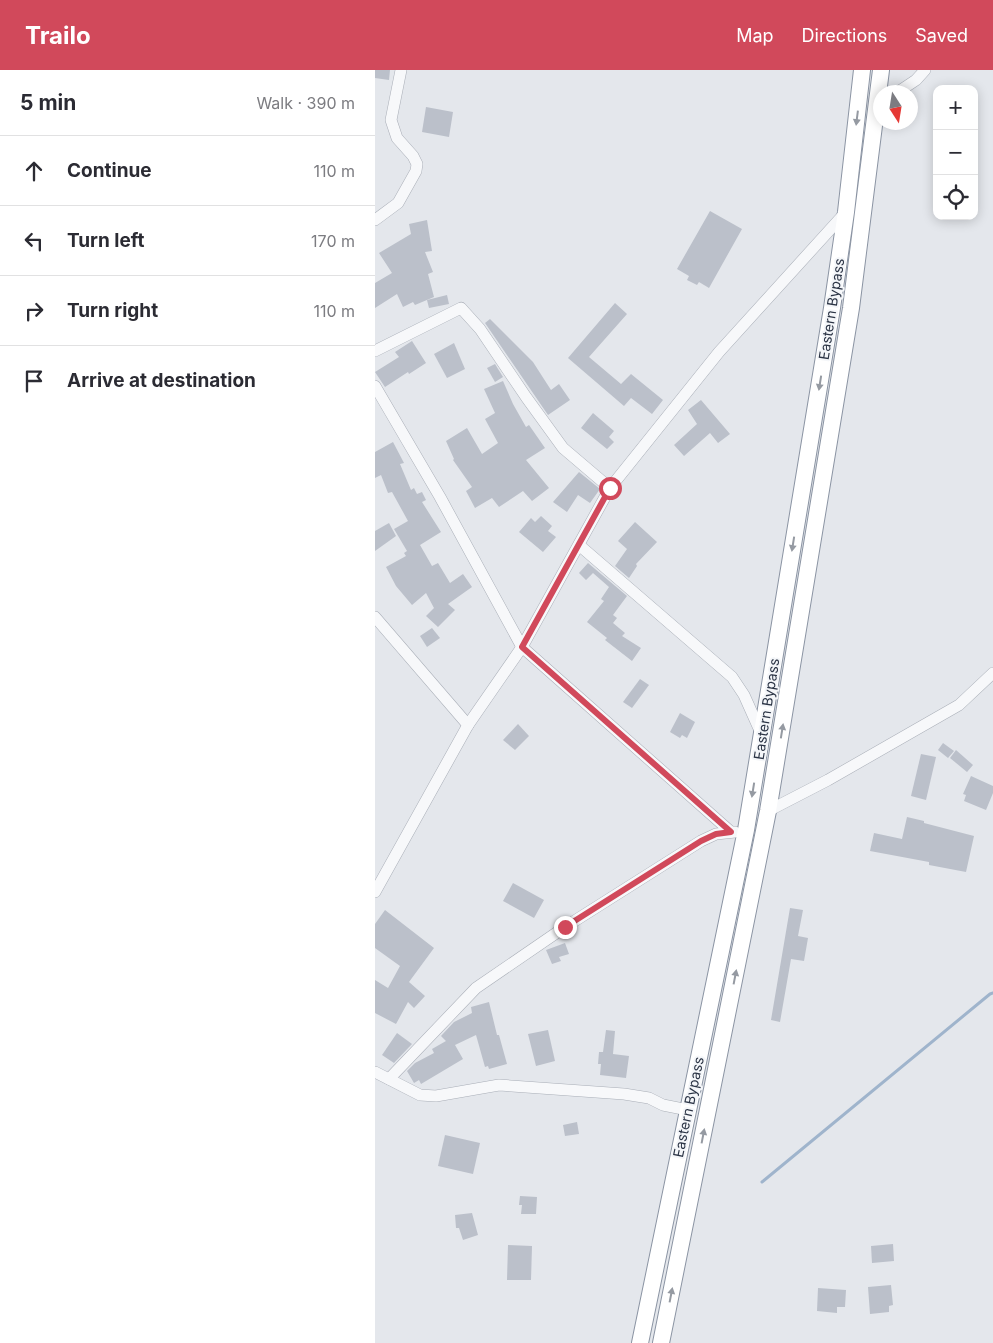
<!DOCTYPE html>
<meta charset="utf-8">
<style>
body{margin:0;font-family:Inter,sans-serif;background:#f7f7f7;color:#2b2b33}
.controls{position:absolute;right:15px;top:15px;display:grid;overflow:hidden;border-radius:10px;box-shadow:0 2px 12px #0003}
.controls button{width:45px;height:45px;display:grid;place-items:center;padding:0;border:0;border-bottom:1px solid #e1e1e2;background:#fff;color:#2b2b33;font:25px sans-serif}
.compass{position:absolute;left:498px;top:15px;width:45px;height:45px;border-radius:50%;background:#fff;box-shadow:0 2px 12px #0003;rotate:168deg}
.stop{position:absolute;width:15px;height:15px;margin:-11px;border:4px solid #d1495b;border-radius:50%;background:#fff}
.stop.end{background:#d1495b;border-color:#fff;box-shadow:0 1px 5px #0008}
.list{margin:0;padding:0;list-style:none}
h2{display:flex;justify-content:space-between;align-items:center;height:65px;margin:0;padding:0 20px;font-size:21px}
h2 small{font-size:16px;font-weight:400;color:#7c7c81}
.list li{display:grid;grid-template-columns:32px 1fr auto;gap:15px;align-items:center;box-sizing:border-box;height:70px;padding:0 20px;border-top:1px solid #e1e1e2}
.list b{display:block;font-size:19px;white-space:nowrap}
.list em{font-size:16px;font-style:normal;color:#7c7c81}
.icon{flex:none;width:28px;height:28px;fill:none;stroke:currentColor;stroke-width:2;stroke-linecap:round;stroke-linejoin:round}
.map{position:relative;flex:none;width:618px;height:1273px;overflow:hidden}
header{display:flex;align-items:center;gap:30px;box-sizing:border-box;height:70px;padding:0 25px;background:#d1495b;color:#fff}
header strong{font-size:24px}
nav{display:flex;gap:28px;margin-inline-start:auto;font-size:18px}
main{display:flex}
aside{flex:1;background:#fff}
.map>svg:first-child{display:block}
</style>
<header>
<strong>Trailo</strong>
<nav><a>Map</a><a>Directions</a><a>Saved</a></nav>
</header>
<main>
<aside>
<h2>5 min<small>Walk · 390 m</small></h2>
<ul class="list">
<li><svg class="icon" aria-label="ahead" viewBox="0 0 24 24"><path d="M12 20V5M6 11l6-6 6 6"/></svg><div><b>Continue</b></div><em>110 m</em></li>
<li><svg class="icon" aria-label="left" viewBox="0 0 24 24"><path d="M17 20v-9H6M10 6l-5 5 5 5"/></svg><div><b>Turn left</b></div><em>170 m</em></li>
<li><svg class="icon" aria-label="right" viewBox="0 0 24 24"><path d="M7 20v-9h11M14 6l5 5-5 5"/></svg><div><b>Turn right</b></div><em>110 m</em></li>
<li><svg class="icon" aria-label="arrive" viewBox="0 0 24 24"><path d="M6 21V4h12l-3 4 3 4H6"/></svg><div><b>Arrive at destination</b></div></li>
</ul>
</aside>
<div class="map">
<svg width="618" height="1273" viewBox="0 0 618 1273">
<rect width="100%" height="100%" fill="#e4e7ec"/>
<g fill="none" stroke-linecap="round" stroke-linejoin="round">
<polyline stroke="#9fb4cc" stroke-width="3" points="387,1112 615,924 618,923"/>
</g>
<g fill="#bbc0ca">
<polygon points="0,0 15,0 14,10 0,8"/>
<polygon points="51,37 78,42 74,67 47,62"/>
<polygon points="335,141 367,159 334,218 324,212 322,215 312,210 314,206 302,199"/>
<polygon points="52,150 57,181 50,182 58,202 53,204 59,227 40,235 38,232 28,237 22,224 0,238 0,213 17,203 4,183 36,164 34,154"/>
<polygon points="72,225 74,234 54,238 52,230"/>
<polygon points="240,233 252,244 214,287 246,314 256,304 288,330 277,344 256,328 249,336 193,288"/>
<polygon points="115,249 158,292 176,320 184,314 195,330 173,345 110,253"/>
<polygon points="37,271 51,293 34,304 33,302 10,317 0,302 24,287 20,282"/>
<polygon points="79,273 90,299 72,308 59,284"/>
<polygon points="120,294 128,307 120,312 112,298"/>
<polygon points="128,311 138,334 151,357 154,355 170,378 151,390 174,418 157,431 148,421 124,437 117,428 100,438 91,421 97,417 78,390 79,389 71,371 92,358 107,384 123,373 110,349 120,343 109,319"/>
<polygon points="326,330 355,364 343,373 335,363 309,386 299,375 322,354 313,340"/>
<polygon points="218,343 239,361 234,367 239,372 232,379 206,358"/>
<polygon points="18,372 29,393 25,394 36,420 39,418 42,424 47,422 51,430 47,432 66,462 45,475 57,496 63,493 75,513 88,504 97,517 73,534 80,540 63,557 51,546 59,538 51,523 37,535 21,516 11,497 31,486 29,483 32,481 19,459 33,451 17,422 13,423 6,405 0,408 0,382"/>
<polygon points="204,402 225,419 215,433 203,425 192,442 178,432"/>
<polygon points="166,446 177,456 173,461 181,467 168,482 144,462 156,448 160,452"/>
<polygon points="260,452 282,472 261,494 262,496 254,508 240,496 252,479 243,471"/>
<polygon points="14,453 21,466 0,481 0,461"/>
<polygon points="213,493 252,526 238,545 242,548 238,553 250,563 247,566 266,578 257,591 230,570 232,568 212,552 229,531 226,529 234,517 218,503 211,510 204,503"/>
<polygon points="57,558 65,568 52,577 45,566"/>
<polygon points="265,609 274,615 257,638 248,632"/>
<polygon points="305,643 320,652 312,668 307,665 305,668 295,662"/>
<polygon points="143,654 154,666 140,680 128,670"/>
<polygon points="568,673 579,681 573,688 563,680"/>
<polygon points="581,680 598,695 592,702 575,688"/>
<polygon points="546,684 561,687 551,730 536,726"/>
<polygon points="596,706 618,716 618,723 611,740 589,731 591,725 588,724"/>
<polygon points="532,747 549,751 549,753 599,766 591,802 554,795 554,792 495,781 499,763 527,769"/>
<polygon points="138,813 169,830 159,848 128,831"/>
<polygon points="415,838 428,840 423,866 433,868 429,891 416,889 405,952 396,950"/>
<polygon points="10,840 59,878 34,912 50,926 39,938 33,932 21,954 0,943 0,910 13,918 25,896 0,878 0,854"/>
<polygon points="190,873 194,884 184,887 186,891 177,894 171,880"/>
<polygon points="114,932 122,965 124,965 132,994 114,999 113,996 110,997 101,965 80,975 88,989 46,1014 44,1010 39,1013 32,1001 40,993 59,983 57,979 71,971 66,966 79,952 97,943 96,937"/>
<polygon points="173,960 180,991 161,996 153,964"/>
<polygon points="231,960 240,961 238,984 254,986 251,1008 225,1005 226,994 223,994 224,982 228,982"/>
<polygon points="22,963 37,974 19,993 7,985"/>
<polygon points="202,1052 204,1064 190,1066 188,1055"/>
<polygon points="70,1065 105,1073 98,1104 63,1096"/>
<polygon points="145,1126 162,1127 161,1144 146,1144 147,1135 144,1135"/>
<polygon points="97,1143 103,1165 88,1170 84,1158 81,1158 80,1145"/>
<polygon points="518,1174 519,1191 497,1193 496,1176"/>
<polygon points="133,1175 157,1176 156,1210 132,1210"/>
<polygon points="516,1215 518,1235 514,1236 514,1242 495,1244 493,1217"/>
<polygon points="443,1218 471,1220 470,1237 462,1237 462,1243 442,1241"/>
</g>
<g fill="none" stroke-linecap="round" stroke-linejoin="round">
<g stroke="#a9aeb7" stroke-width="12">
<g id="minor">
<polyline points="523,22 541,10 550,0"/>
<polyline points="0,150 23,133 41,101 42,94 38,86 22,68 16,50 26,0"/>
<polyline points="0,281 86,238 105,259 151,327 188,378 235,418"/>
<polyline points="0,316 65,427 147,577 356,762"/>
<polyline points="204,475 357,607 369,625 386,663"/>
<polyline points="0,547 93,655"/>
<polyline points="393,741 453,710 584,635 618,603"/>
<polyline points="0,822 93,655 147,577 235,418 344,282 471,142"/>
<polyline points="0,1002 45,1025 61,1026 124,1015 249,1024 274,1028 288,1035 313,1040"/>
<polyline points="14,1009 101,918 190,857 326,771 341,764 360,762"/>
</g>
</g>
<g stroke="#8b94a3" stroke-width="18">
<g id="highway">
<polyline points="265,1273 371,760 457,238 471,142 487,0"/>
<polyline points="286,1273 393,741 476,238 506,0"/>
</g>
</g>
<use href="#minor" stroke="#f7f8fa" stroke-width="11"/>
<use href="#highway" stroke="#fff" stroke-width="16"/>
</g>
<defs><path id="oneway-solid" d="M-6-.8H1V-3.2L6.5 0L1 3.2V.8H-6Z" transform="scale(1.25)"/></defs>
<g fill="#959aa2">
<use href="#oneway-solid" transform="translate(482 48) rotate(97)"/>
<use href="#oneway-solid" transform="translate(445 313) rotate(99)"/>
<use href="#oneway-solid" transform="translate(418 474) rotate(99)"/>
<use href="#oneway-solid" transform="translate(407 661) rotate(-81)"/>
<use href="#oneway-solid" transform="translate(378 720) rotate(99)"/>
<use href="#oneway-solid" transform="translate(360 907) rotate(-79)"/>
<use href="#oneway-solid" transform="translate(328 1066) rotate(-79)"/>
<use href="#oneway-solid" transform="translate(296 1225) rotate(-79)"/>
</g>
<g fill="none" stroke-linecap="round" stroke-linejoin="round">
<polyline stroke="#d1495b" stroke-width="6" points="190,857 326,771 341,764 356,762 147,577 235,418"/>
</g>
<g text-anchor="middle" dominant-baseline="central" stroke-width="4" stroke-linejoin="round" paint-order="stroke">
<g font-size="14" fill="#2b3445" stroke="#f4f6f9">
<text transform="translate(456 239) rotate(-81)">Eastern Bypass</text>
<text transform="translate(391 639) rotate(-81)">Eastern Bypass</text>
<text transform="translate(313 1037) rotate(-78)">Eastern Bypass</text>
</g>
</g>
</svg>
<div class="controls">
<button>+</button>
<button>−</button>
<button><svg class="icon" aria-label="locate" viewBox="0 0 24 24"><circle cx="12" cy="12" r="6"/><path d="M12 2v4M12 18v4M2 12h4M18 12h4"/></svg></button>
</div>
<svg class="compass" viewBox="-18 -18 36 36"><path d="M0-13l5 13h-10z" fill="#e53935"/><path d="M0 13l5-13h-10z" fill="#7c7c81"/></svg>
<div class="stop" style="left:235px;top:418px"></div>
<div class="stop end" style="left:190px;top:857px"></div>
</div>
</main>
